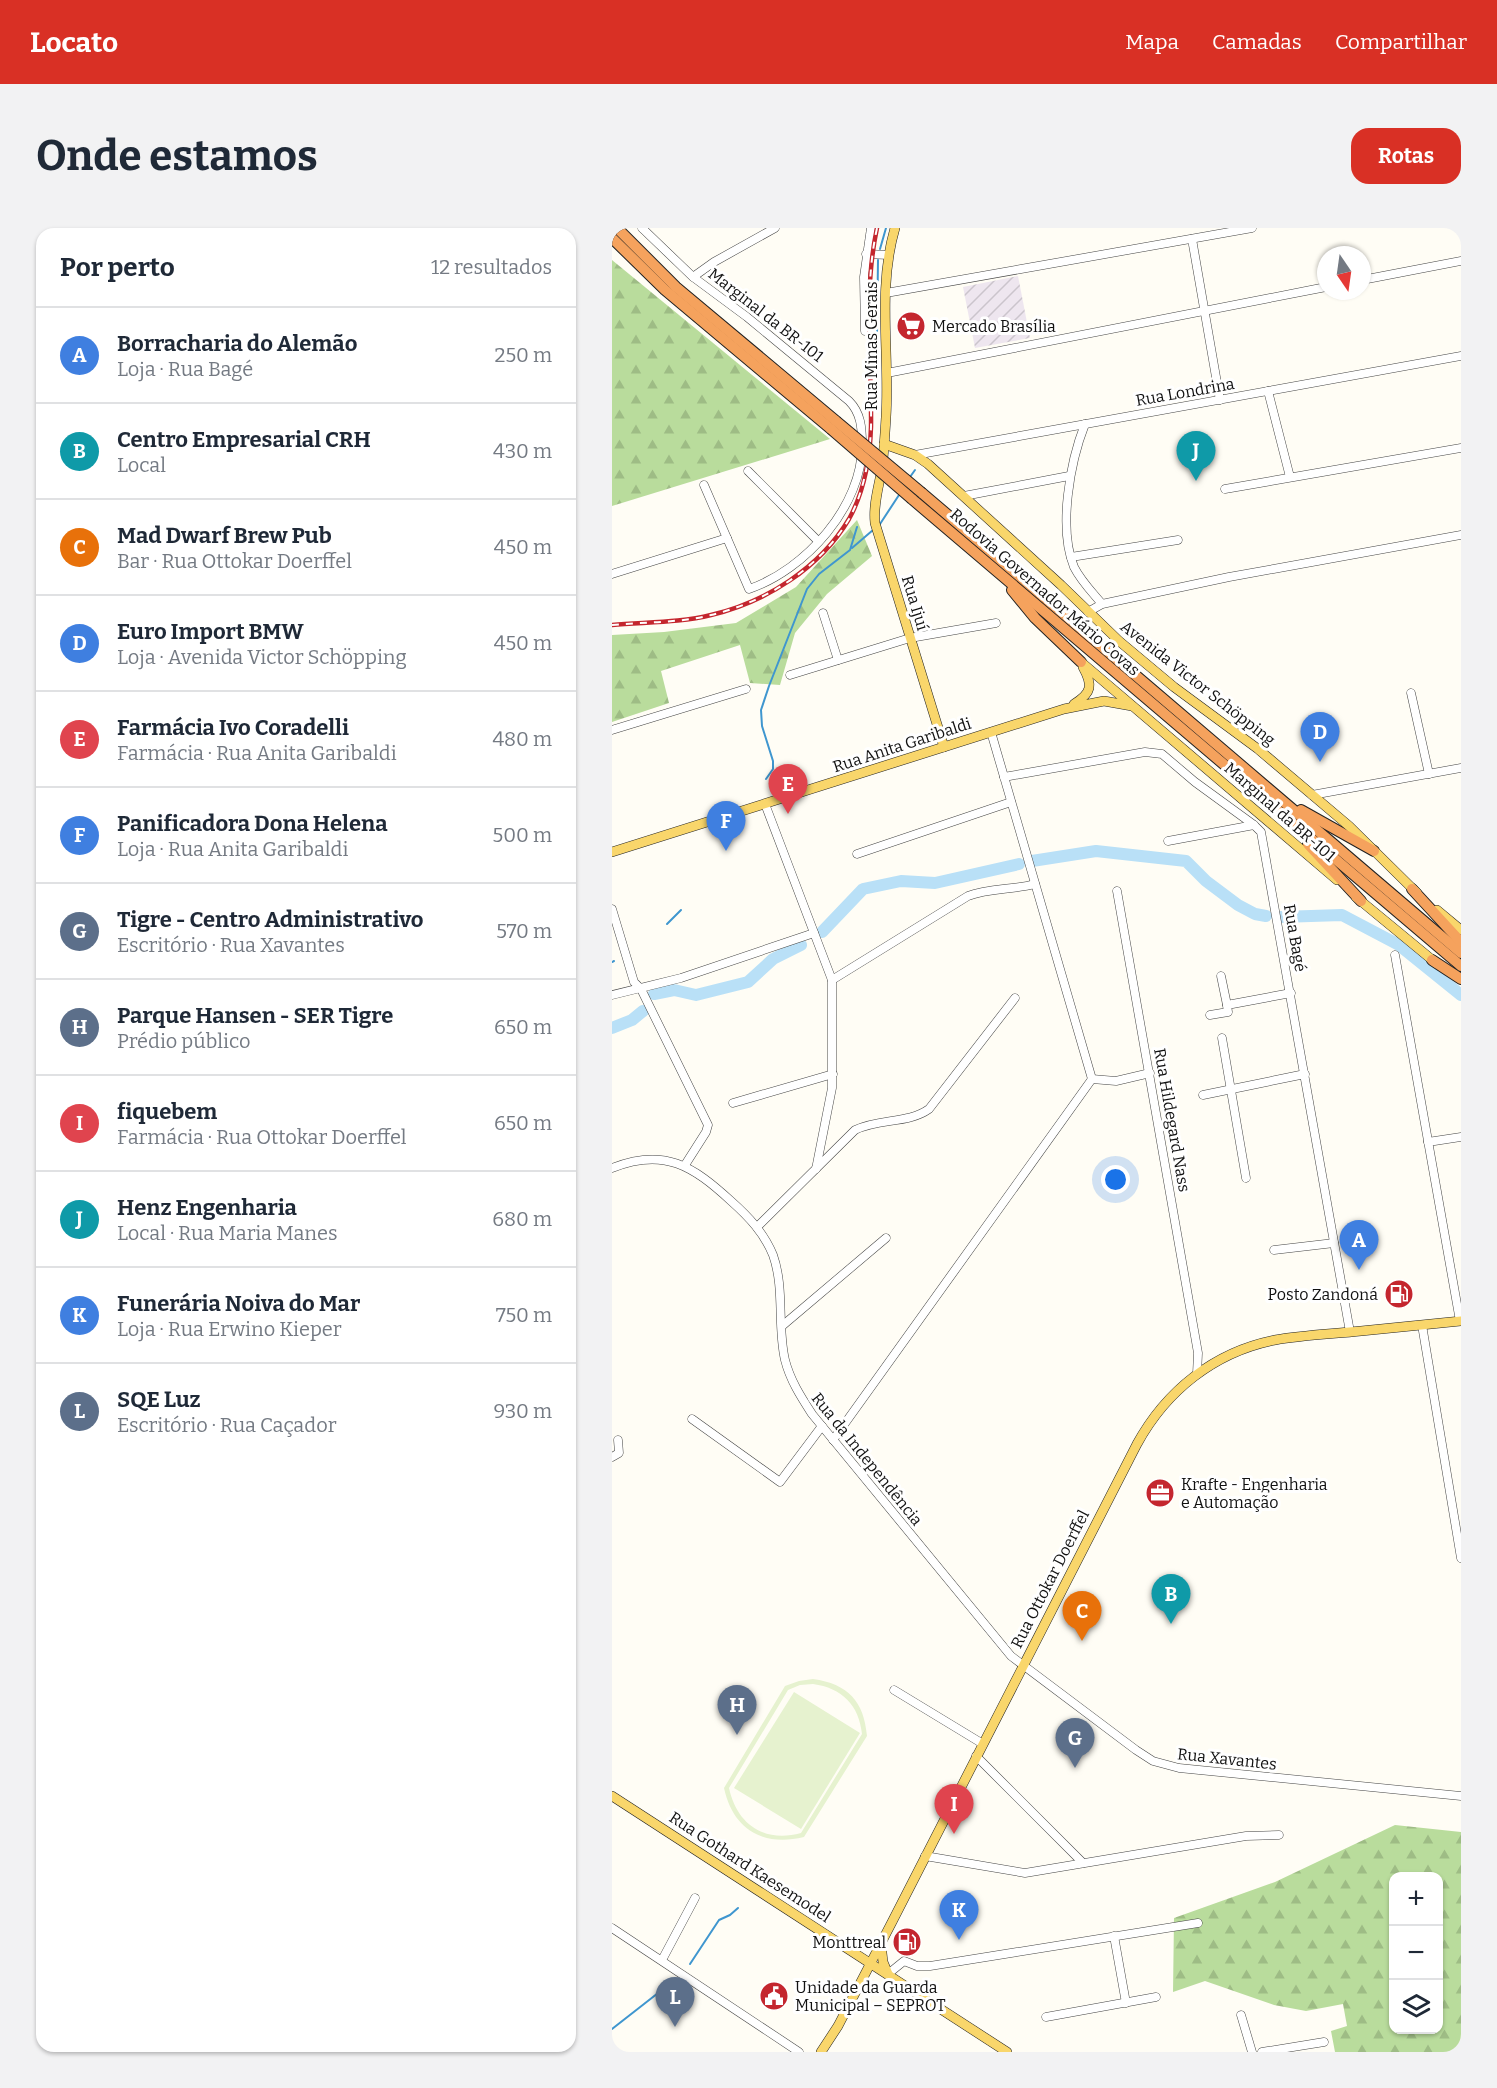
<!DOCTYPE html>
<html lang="pt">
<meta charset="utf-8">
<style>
body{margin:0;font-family:Bitter,serif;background:#f2f2f3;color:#1f2937}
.controls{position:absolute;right:18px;bottom:18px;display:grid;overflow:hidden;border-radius:12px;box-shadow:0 2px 4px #0004}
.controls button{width:54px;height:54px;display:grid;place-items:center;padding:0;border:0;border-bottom:2px solid #e0e1e3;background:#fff;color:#1f2937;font:30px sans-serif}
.compass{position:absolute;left:705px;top:18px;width:54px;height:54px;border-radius:50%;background:#fff;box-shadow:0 2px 4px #0004;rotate:167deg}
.you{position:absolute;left:504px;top:952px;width:21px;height:21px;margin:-15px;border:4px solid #fff;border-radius:50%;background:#1a73e8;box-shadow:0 0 0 9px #1a73e833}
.badge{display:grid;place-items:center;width:39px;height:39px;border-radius:50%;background:#d93025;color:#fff;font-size:20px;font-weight:700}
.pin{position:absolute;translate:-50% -50px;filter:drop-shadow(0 2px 3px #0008)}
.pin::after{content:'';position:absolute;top:32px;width:21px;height:18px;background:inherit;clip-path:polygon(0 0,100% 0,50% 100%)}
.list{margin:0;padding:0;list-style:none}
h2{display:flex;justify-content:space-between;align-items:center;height:78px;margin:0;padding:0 24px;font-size:26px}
h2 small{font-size:20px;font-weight:400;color:#747a83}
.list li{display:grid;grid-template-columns:39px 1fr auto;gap:18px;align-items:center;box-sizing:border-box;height:96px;padding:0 24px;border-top:2px solid #e0e1e3}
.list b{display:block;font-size:22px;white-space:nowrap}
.list p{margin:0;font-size:20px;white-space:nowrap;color:#747a83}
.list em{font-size:20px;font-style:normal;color:#747a83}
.icon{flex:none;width:33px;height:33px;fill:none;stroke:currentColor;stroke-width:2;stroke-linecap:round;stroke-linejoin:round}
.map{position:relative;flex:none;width:849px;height:1824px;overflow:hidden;border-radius:18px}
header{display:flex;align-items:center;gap:36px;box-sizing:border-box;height:84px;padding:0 30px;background:#d93025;color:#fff}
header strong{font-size:28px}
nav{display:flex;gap:33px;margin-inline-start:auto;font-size:21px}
.intro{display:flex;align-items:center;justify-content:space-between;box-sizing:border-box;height:144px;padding:0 36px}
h1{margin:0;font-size:42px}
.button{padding:15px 27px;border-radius:18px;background:#d93025;color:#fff;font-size:21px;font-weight:700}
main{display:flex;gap:36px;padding:0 36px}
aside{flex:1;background:#fff;border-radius:18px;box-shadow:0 2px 4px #0004}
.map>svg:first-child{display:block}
</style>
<header>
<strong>Locato</strong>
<nav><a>Mapa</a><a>Camadas</a><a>Compartilhar</a></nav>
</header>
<div class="intro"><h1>Onde estamos</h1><a class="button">Rotas</a></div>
<main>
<aside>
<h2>Por perto<small>12 resultados</small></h2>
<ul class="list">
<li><span class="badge" style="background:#3f7fe0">A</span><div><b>Borracharia do Alemão</b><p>Loja · Rua Bagé</p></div><em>250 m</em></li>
<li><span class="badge" style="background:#0f9aa8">B</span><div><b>Centro Empresarial CRH</b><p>Local</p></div><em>430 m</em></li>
<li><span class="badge" style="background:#e8710a">C</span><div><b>Mad Dwarf Brew Pub</b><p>Bar · Rua Ottokar Doerffel</p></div><em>450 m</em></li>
<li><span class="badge" style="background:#3f7fe0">D</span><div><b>Euro Import BMW</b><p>Loja · Avenida Victor Schöpping</p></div><em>450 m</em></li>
<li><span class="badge" style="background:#e0444e">E</span><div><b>Farmácia Ivo Coradelli</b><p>Farmácia · Rua Anita Garibaldi</p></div><em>480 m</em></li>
<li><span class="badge" style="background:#3f7fe0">F</span><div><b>Panificadora Dona Helena</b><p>Loja · Rua Anita Garibaldi</p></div><em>500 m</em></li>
<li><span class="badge" style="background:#5c6f8a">G</span><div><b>Tigre - Centro Administrativo</b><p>Escritório · Rua Xavantes</p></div><em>570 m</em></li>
<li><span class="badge" style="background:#5c6f8a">H</span><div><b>Parque Hansen - SER Tigre</b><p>Prédio público</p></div><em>650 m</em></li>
<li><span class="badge" style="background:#e0444e">I</span><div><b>fiquebem</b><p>Farmácia · Rua Ottokar Doerffel</p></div><em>650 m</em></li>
<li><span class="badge" style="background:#0f9aa8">J</span><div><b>Henz Engenharia</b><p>Local · Rua Maria Manes</p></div><em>680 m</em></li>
<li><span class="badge" style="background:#3f7fe0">K</span><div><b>Funerária Noiva do Mar</b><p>Loja · Rua Erwino Kieper</p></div><em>750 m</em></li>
<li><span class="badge" style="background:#5c6f8a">L</span><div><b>SQE Luz</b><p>Escritório · Rua Caçador</p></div><em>930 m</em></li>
</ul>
</aside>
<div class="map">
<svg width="849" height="1824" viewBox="0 0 849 1824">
<defs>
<pattern id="industrial-furrows" width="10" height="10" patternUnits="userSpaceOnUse" patternTransform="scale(1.5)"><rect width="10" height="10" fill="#eee6ef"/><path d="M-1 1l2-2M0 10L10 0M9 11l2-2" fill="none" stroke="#cbc4cc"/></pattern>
<pattern id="forest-firs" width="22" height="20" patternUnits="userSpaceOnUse" patternTransform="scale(1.5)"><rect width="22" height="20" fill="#b9dc9c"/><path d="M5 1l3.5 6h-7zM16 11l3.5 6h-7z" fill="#9ebc85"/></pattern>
</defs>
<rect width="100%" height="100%" fill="#fffdf5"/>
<polygon fill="url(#industrial-furrows)" points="406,48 418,110 363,120 351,59"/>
<g fill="url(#forest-firs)" fill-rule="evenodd">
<polygon points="0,32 218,211 0,278"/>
<polygon points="245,292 260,328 215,366 183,405 168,457 138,455 128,417 49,443 57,475 0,494 0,407 52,404 124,395 184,359"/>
<path d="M783 1597 849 1604V1824H723L719 1803 735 1798 731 1776 694 1783 662 1777 593 1753 561 1764 562 1690 663 1654ZM782 1648H826V1802H782Z"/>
</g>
<g fill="#e6f2cf" fill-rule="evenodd">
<path d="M201 1451C236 1456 252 1473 255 1508L192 1609C150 1619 121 1601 112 1560L173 1458 187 1453ZM201 1456C230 1460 247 1477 250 1506L189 1605C153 1615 125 1597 117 1560L176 1462 188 1457Z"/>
<polygon points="182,1464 248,1505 189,1601 122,1560"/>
</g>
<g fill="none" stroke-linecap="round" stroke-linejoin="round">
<g stroke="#3f96cf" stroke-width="2">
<polyline points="268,21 274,0"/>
<polyline points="264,176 266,32"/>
<polyline points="298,249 303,242"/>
<polyline points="268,296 287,267"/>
<polyline points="240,320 261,302"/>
<polyline points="154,551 161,541 161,533 150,498 149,482 157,458 195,361 207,346 238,322 245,299"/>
<polyline points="55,696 69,682"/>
<polyline points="0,734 2,733"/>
<polyline points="78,1736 107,1692 118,1687 126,1680"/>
<polyline points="0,1801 64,1751"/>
</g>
<g stroke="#b9e0f7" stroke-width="12">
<polyline points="420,633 484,623 574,633 594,653 626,677 643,686 654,688"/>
<polyline points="668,689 730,687 787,717 849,767"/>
<polyline points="210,704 251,661 289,653 323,655 407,636"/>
<polyline points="42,766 62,762 84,767 136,754 161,731 189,717"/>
<polyline points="0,800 20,792 31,783"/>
</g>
<g stroke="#444" stroke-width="9">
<g id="minor">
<path d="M30 0 81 49 135 89 237 173C249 185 250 200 250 216 251 278 193 342 137 361L92 257"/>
<polyline points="580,11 608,172"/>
<polyline points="254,26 277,27"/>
<polyline points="81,49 102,34 163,0"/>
<polyline points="750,52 849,33"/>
<polyline points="274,65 640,0"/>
<polyline points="253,103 252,49 259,0"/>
<polyline points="275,145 714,59"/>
<polyline points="656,163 678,249"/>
<path d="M473 196C458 234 446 300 462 339 469 353 480 364 490 376"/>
<polyline points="303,227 849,128"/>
<polyline points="136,243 206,313"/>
<polyline points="613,261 849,220"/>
<polyline points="352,268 457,248"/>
<polyline points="459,329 566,312"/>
<polyline points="0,346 115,310"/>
<polyline points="476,384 490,376 617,349 849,307"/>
<polyline points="211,385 226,432"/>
<polyline points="178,447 298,410 384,395"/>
<polyline points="799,465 817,546"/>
<polyline points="0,502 134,461"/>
<polyline points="379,504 480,851"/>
<polyline points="392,549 533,524 550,526 583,554 642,597 649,604 738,1104"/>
<polyline points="700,567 849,540"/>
<polyline points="153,576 220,752 220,860 204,941"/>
<polyline points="556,613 642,597"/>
<polyline points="245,626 399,574"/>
<polyline points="505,663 586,1125 585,1146"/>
<polyline points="0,681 22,754 29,761 96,897 94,904 73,937"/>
<polyline points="783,727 848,1093"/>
<polyline points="609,748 615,777"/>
<path d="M220 752 356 668C377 660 401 662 423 656"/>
<polyline points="0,767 69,750 202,705"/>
<polyline points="598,787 616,784 615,777 679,765"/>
<polyline points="610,810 634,950"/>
<polyline points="480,851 504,853 538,845"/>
<polyline points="591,867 693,846"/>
<polyline points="121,875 221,846"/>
<polyline points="816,914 849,909"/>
<path d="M0 940C52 919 81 938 119 973 137 989 152 1005 161 1027 173 1061 165 1098 173 1132 178 1152 189 1169 200 1186L399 1428 524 1522 541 1533 567 1540 849 1568"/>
<path d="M145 999 243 902C267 890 296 896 317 881L403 770"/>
<polyline points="662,1022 722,1015"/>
<polyline points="810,1097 849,1330"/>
<polyline points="170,1098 274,1010"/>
<polyline points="80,1191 168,1254 210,1198"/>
<polyline points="221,1212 480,851"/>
<polyline points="0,1229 7,1225 6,1212"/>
<polyline points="282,1462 371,1516"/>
<polyline points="364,1528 471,1635"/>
<polyline points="313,1628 413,1645 634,1608 667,1607"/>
<polyline points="0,1700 187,1824"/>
<polyline points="502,1708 514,1775"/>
<polyline points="50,1732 83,1670"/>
<polyline points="276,1746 292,1733 305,1738 318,1738 586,1695"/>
<polyline points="629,1787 640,1824"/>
<polyline points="434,1789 544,1769"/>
<polyline points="650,1824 712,1814"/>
</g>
</g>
<g stroke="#222" stroke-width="10">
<g id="major">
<path d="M283 0C265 61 278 127 274 189 273 206 272 223 270 240 267 258 261 276 263 295L332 519"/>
<polyline points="272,216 303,227 316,236 449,357 507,413 562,459 646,521 737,598 805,665"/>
<polyline points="469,434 725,652"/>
<path d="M462 476C480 465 481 457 471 439"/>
<polyline points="0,624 452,481 492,473 520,478"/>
<polyline points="744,669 824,735"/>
<polyline points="825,682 849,702"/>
<polyline points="0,1568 395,1824"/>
<polyline points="269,1716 271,1734 276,1746"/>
<path d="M209 1824 226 1798 280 1694 525 1216C554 1163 602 1124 663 1112 691 1107 720 1106 749 1103 782 1100 816 1096 849 1093"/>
</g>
</g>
<g stroke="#222" stroke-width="12">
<g id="highway">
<polyline points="5,0 64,59 224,193"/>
<polyline points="0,10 53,62 219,201"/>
<polyline points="310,265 849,725"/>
<polyline points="300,271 849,738"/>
<polyline points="400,362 423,390 469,434"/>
<polyline points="689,582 762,623"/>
<polyline points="696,616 749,673"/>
<polyline points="800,661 849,714"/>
<polyline points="820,732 849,751"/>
</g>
</g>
<use href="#minor" stroke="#fff" stroke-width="8"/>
<use href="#major" stroke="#f9d66b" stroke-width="9"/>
<use href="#highway" stroke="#f5a25d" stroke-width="10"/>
<g stroke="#c4262e" stroke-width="4.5">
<path id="rail" d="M0 397C32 394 68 395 99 387 154 374 208 340 237 291 252 264 258 229 259 199 260 133 251 65 265 0"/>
</g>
<use href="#rail" stroke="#fff" stroke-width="2" stroke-dasharray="7" stroke-linecap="butt"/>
<g stroke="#222" stroke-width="12" stroke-linecap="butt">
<g id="highway-bridge">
<polyline points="224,193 310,265"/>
<polyline points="219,201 300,271"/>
</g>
</g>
<use href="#highway-bridge" stroke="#f5a25d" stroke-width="10"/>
</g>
<defs>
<g id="supermarket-disc" transform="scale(1.5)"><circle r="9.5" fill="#c4262e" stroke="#fff"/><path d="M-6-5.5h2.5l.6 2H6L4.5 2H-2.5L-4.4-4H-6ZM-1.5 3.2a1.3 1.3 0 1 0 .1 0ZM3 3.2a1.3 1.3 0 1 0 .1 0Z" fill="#fff"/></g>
<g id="fuel-disc" transform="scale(1.5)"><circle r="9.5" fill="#c4262e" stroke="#fff"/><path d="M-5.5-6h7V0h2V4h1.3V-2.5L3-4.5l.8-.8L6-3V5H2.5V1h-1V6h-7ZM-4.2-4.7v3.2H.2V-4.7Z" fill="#fff"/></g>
<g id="office-disc" transform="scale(1.5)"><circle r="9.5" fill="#c4262e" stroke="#fff"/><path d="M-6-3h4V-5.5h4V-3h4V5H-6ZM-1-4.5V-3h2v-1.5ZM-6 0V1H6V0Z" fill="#fff"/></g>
<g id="civic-disc" transform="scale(1.5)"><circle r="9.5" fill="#c4262e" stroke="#fff"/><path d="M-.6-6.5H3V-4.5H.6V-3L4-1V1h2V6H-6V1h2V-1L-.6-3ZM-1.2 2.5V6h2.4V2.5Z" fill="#fff"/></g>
</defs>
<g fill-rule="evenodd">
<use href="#supermarket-disc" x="299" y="98"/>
<use href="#fuel-disc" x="787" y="1066"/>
<use href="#office-disc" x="548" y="1265"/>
<use href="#fuel-disc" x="295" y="1714"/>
<use href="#civic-disc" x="162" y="1768"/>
</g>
<g text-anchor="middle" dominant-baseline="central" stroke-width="6" stroke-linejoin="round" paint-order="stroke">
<g font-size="16" fill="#111" stroke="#fff">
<text transform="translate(154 87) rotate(38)">Marginal da BR-101</text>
<text transform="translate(259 118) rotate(-90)">Rua Minas Gerais</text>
<text transform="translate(573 164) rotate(-10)">Rua Londrina</text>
<text transform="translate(433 364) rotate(41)">Rodovia Governador Mário Covas</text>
<text transform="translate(303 375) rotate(73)">Rua Ijuí</text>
<text transform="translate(586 455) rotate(38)">Avenida Victor Schöpping</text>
<text transform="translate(290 517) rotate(-18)">Rua Anita Garibaldi</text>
<text transform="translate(668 584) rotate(41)">Marginal da BR-101</text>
<text transform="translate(683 710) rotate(80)">Rua Bagé</text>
<text transform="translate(560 892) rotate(80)">Rua Hildegard Nass</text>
<text transform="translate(255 1231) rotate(51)">Rua da Independência</text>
<text transform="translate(438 1351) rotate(-63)">Rua Ottokar Doerffel</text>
<text transform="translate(615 1531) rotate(6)">Rua Xavantes</text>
<text transform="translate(138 1639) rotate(33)">Rua Gothard Kaesemodel</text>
</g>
<g font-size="16" fill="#111" stroke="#fff" text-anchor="start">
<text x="320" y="98">Mercado Brasília</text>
<text x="766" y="1066" text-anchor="end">Posto Zandoná</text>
<text x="569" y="1256">Krafte - Engenharia<tspan x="569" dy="18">e Automação</tspan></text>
<text x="274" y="1714" text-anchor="end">Monttreal</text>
<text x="183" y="1759">Unidade da Guarda<tspan x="183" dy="18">Municipal – SEPROT</tspan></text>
</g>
</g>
</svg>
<div class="controls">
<button>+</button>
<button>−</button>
<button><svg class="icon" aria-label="layers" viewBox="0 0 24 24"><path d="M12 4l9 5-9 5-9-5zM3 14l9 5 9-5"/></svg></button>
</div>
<svg class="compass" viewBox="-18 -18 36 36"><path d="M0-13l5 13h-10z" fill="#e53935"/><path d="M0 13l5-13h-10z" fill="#747a83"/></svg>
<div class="you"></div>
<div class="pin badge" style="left:747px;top:1042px;background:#3f7fe0">A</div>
<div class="pin badge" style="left:559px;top:1396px;background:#0f9aa8">B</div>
<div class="pin badge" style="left:470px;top:1413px;background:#e8710a">C</div>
<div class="pin badge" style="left:708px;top:534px;background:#3f7fe0">D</div>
<div class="pin badge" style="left:176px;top:586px;background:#e0444e">E</div>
<div class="pin badge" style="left:114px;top:623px;background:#3f7fe0">F</div>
<div class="pin badge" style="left:463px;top:1540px;background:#5c6f8a">G</div>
<div class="pin badge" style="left:125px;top:1507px;background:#5c6f8a">H</div>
<div class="pin badge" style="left:342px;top:1606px;background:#e0444e">I</div>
<div class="pin badge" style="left:584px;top:253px;background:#0f9aa8">J</div>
<div class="pin badge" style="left:347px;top:1712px;background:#3f7fe0">K</div>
<div class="pin badge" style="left:63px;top:1799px;background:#5c6f8a">L</div>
</div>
</main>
